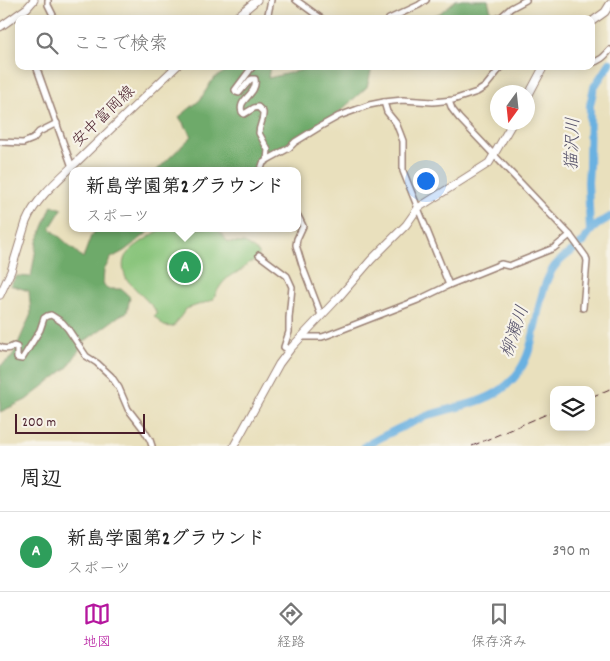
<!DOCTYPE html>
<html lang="ja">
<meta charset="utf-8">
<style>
body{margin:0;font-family:Dekko,"Klee One",sans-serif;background:#f6f6f6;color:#222}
.controls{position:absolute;right:15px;bottom:15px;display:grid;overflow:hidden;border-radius:10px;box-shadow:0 2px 12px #0003}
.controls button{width:45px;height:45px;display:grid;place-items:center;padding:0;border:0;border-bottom:1px solid #e0e0e0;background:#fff;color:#222;font:25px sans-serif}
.compass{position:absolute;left:490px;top:85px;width:45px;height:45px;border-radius:50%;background:#fff;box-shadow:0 2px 12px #0003;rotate:195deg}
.scale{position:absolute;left:15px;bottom:12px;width:130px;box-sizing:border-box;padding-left:5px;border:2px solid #4a1f2b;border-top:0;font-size:14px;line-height:18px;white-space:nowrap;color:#4a1f2b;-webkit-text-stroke:4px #f7f3e8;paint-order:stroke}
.you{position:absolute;left:425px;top:180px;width:18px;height:18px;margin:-12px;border:4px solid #fff;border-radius:50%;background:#1a73e8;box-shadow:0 0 0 8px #1a73e833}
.badge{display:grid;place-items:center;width:32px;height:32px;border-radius:50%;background:#b5179e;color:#fff;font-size:16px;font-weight:700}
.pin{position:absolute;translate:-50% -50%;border:2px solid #fff;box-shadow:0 1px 5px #0006}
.popup{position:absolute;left:69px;top:167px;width:232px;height:65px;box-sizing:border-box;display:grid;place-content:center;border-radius:10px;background:#fff;filter:drop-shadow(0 1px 4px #0005);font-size:16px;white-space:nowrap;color:#767676}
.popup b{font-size:19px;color:#222}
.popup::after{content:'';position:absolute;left:50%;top:100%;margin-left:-10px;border:10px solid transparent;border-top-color:#fff}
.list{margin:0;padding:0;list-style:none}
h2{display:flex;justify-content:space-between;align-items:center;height:65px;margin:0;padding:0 20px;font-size:21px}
h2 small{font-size:16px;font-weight:400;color:#767676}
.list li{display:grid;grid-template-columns:32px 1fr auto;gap:15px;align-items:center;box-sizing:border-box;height:80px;padding:0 20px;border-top:1px solid #e0e0e0}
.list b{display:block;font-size:19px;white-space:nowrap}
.list p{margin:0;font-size:16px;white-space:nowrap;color:#767676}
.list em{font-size:16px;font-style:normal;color:#767676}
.icon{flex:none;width:28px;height:28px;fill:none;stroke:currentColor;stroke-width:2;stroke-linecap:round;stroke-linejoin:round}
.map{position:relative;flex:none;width:610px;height:446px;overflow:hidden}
.search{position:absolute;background:#fff;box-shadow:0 2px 12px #0003;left:15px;right:15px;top:15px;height:55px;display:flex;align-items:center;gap:12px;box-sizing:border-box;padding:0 18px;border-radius:10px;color:#767676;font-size:19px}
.sheet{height:145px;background:#fff}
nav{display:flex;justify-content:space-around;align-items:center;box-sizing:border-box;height:70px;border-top:1px solid #e0e0e0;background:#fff;font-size:14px;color:#767676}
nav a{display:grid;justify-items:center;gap:2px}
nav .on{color:#b5179e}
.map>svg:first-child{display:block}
</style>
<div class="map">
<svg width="610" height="446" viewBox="0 0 610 446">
<rect width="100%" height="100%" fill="#f7f3e8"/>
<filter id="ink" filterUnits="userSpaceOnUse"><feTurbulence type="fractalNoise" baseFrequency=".02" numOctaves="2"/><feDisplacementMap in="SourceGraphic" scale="10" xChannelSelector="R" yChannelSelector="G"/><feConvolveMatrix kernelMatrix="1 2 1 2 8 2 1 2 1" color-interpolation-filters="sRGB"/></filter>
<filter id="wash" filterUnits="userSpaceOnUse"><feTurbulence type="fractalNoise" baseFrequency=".0096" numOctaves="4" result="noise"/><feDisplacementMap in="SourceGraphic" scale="20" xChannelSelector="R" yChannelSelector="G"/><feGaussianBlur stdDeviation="1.12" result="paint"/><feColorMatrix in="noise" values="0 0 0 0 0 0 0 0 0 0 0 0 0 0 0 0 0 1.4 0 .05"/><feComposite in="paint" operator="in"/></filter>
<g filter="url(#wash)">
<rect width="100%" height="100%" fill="#e9e0bd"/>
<path fill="#88c47a" stroke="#697252" d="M162 228H217L228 242 245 243 259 253C258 262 256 260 249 263 246 265 243 269 240 271 238 273 235 273 233 274 223 280 217 290 213 300L186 309 173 327 164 326 154 316 156 315V312L154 308 127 280C123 273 121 261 127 254 133 246 153 235 162 228Z"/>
<g fill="#6eaa6a" stroke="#5c644a">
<polygon points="456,0 488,0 493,19 425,19 440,13"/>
<polygon points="234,66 270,66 268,78 302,70 310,66 396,66 372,68 367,87 337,114 283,146 274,149 258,166 250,171 156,171 192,136 179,117 200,100 213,79"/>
<polygon points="52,205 62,209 50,228 83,258 91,236 98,228 154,228 124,251 111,258 104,270 103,283 107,289 121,289 130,297 127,312 119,316 85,341 68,367 26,400 0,412 0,366 12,357 31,314 29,291 10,285 17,276 31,277 37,242"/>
</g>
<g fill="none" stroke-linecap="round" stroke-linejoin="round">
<g stroke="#6bb1e1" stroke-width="8">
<polyline points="590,231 588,182 589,167 590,105 594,87 610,63"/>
<path d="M365 446C385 435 405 425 427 416 453 406 485 405 507 385 541 356 531 306 552 270 559 258 573 252 583 242 586 240 586 236 589 233 594 226 603 221 610 217"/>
</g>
</g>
</g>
<g filter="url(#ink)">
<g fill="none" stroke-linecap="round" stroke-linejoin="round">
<g stroke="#9a8074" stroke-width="8">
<g id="street">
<polyline points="48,0 48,5 55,19"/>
<polyline points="296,0 322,19"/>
<polyline points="267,19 271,0"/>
<polyline points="389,19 419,5 426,0"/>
<polyline points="496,19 502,16 511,8 526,0"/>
<path d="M591 63C600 61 604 57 610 50"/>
<polyline points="36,66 72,167"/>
<path d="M253 66 235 90 236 92 239 93 250 80 252 79H255C258 95 237 99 242 112L244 114 254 108 258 107 263 112C264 120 259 125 259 133L268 150 267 160"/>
<polyline points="449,101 452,109 459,118 570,235 586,257 587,261 583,308"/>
<polyline points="384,102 387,112 396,123 400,133 403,141 403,171 449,285"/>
<polyline points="0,142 23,143 33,139 39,132 57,123"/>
<polyline points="262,171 261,169 263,163 267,160 289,148 295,142 321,126 339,116 369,105 384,102 403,100 433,102 453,100 477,92 485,87 502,66"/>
<polyline points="298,216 303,226 297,239 296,245 303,268 321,315"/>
<polyline points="259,255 287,276 292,287 289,318 289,332 284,347 289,350"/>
<polyline points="301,337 322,337 328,335 418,300 449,285 496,266 501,264 509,266 554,248 570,235"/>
<path d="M0 347C5 350 9 349 14 346L17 347V358L22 359 40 330 44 318 47 316 51 315 62 322 68 329 86 356 97 363 111 376 119 388 128 409 142 427 150 440 152 446"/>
</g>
</g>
<g stroke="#9a8074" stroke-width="9">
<g id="secondary">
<polyline points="234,19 257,0"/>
<polyline points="591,22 605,12 610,4"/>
<polyline points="0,27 27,8 34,0"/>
<polyline points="528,96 544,66"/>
<path d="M0 295 11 271 26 222C36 197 64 175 83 156 114 126 145 96 177 66"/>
<polyline points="234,446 279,364 291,348 339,297 371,260 406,225 418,208 489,163 513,122"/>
</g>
</g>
<use href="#street" stroke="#fff" stroke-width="5"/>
<use href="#secondary" stroke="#fff" stroke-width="7"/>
<g stroke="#4a1f2b" stroke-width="1" stroke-dasharray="8 4" stroke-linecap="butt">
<polyline points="591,397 610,389"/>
<polyline points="472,446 554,411"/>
</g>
</g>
</g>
<g text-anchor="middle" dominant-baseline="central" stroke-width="4.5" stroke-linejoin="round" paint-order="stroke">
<g font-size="16" fill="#4a1f2b" stroke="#f7f3e8">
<text transform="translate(104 117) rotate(-44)">安中富岡線</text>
</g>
<g font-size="18" font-style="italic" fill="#56526b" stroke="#f7f3e8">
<text transform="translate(574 144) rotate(-88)">猫沢川</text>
<text transform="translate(516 332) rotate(-71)">柳瀬川</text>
</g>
</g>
</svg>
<div class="controls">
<button><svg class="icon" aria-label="layers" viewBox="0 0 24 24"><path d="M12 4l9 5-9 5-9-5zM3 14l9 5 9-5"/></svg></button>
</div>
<svg class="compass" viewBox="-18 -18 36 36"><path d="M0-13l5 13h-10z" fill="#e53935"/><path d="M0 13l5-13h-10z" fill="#767676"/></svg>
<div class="scale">200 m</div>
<div class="you"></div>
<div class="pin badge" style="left:185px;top:267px;background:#2e9e5b">A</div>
<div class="popup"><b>新島学園第2グラウンド</b>スポーツ</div>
<div class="search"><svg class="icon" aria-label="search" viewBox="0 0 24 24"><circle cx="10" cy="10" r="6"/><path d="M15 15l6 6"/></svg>ここで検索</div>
</div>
<section class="sheet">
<h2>周辺<small></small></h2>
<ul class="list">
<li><span class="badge" style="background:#2e9e5b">A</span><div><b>新島学園第2グラウンド</b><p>スポーツ</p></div><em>390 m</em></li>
</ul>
</section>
<nav>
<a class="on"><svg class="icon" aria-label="map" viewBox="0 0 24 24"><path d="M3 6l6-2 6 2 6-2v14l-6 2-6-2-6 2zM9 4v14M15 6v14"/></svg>地図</a>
<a><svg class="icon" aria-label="directions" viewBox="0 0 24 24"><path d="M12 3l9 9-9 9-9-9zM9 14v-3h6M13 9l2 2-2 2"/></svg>経路</a>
<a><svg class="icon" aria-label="saved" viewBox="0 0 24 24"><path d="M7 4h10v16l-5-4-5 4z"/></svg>保存済み</a>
</nav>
